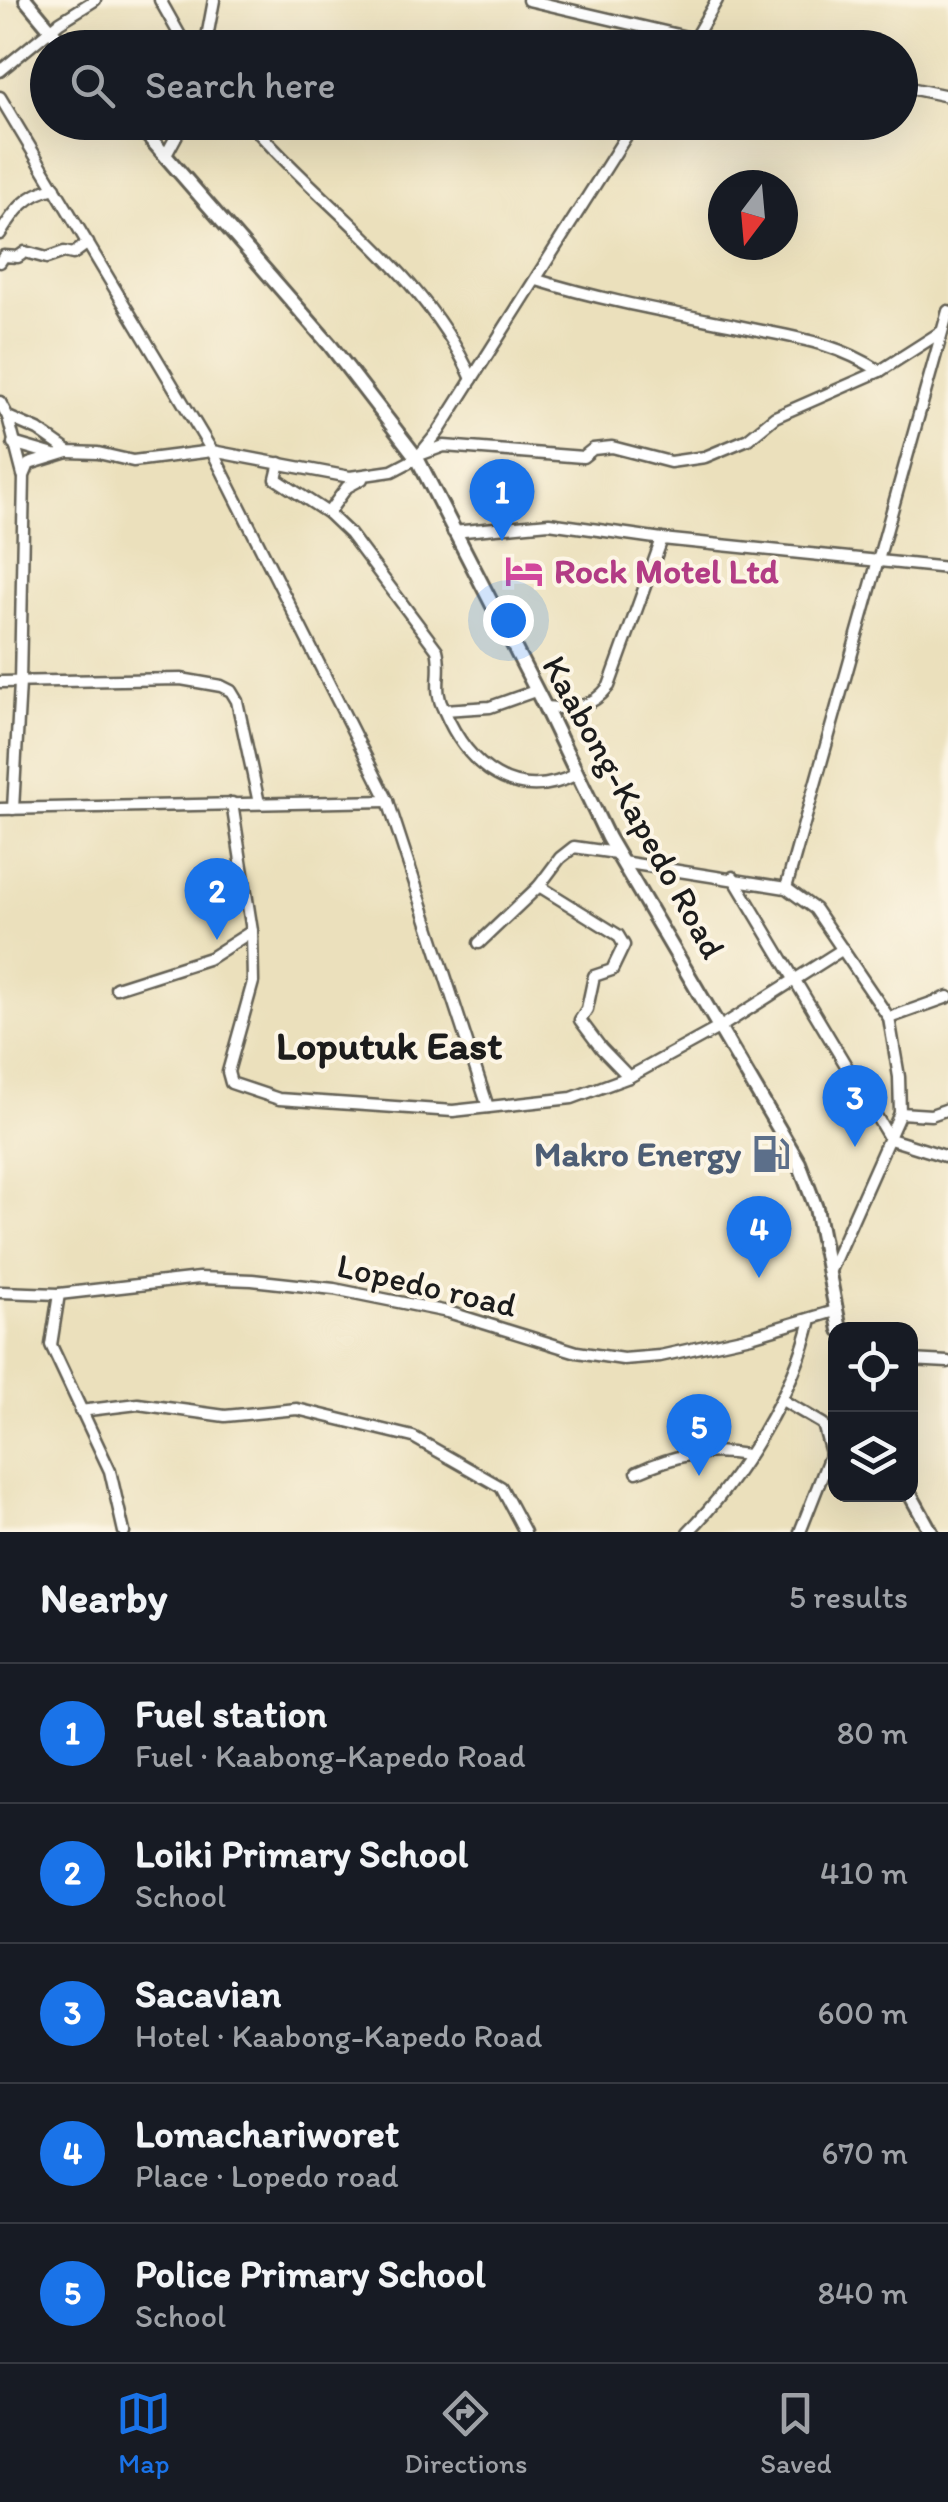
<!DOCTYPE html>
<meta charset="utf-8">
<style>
body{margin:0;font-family:Itim,sans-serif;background:#20242c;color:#f1f3f6}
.controls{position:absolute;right:30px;bottom:30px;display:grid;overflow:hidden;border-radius:20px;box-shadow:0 10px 40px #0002}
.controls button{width:90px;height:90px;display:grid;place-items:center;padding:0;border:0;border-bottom:2px solid #363941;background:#171b24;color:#f1f3f6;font:50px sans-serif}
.compass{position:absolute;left:708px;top:170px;width:90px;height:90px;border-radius:50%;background:#171b24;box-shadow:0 10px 40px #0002;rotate:196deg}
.you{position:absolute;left:508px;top:620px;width:35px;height:35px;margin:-25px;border:8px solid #fff;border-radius:50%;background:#1a73e8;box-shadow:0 0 0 15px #1a73e833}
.badge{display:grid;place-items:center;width:65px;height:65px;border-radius:50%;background:#1a73e8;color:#fff;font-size:32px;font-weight:700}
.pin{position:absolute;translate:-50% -82px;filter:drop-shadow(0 2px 5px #0008)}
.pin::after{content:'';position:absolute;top:52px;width:35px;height:30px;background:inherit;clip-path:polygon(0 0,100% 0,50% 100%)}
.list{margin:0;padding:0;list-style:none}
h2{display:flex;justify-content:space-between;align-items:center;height:130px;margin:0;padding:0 40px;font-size:42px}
h2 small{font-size:32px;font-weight:400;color:#9ea1a6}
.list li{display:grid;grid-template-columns:65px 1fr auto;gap:30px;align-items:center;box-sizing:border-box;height:140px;padding:0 40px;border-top:2px solid #363941}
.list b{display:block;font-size:38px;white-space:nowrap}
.list p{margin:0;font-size:32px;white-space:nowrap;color:#9ea1a6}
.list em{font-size:32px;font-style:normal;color:#9ea1a6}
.icon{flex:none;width:55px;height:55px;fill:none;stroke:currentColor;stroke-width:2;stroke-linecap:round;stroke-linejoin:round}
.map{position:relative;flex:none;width:948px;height:1532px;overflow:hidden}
.search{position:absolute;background:#171b24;box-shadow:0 10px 40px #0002;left:30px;right:30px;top:30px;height:110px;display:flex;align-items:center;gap:25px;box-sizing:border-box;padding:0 35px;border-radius:55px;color:#9ea1a6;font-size:38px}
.sheet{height:830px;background:#171b24}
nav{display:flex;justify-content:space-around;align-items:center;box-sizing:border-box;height:140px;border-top:2px solid #363941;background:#171b24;font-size:28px;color:#9ea1a6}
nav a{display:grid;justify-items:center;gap:5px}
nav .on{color:#1a73e8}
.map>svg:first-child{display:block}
</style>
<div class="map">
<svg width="948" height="1532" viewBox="0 0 948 1532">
<rect width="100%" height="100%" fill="#fcf5e5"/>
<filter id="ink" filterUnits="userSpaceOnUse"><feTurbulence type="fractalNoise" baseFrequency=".01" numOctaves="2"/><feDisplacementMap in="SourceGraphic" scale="20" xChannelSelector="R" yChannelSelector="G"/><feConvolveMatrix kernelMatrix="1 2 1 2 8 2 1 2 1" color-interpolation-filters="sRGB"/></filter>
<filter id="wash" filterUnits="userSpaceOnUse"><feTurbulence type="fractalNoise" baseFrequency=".0048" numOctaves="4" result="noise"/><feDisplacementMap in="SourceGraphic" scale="40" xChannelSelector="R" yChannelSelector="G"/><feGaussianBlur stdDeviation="2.25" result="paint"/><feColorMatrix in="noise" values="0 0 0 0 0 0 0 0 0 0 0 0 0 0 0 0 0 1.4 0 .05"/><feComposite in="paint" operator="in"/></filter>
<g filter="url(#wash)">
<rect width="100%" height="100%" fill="#ebe0bc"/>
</g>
<g filter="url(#ink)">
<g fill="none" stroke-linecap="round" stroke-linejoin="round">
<g stroke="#646154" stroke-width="15">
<g id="minor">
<polyline points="160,0 187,48"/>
<polyline points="528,0 734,48"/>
<polyline points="205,48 214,0"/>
<polyline points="689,48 717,0"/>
<polyline points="0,71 60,22 95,0"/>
<polyline points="900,86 948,96"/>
<polyline points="0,97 212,451 388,801 488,1107"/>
<path d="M249 122C324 209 424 271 472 379"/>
<polyline points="166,155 184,122"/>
<path d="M0 234C15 210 27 194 55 188"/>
<polyline points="0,262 4,256 18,257 25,252 47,258 64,252 73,254 88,243"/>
<path d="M537 280C601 300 668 312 734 325 791 338 829 339 880 371"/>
<polyline points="0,402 8,417 38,430 69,452 98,453 133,461 212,451 350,477 392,471 417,458 439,431 635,122"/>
<polyline points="8,417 23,475"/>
<polyline points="13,443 54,455"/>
<polyline points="422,454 444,446 583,457 593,449 612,447 670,462 705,457 748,439 775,417 880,371 941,332"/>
<path d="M280 463 276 479 328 513 350 534 437 650C443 673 432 688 444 710L490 707 535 691"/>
<polyline points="328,513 347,487 362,479"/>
<polyline points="453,532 549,523 662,539 948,568"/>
<polyline points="0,682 181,679 221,686 231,691 237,701 259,803"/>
<path d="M545 707C572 710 591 709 609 686L662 539"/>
<path d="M444 710C468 767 516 805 577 774"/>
<polyline points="232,803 252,931 253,982 228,1072 231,1083 279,1099 453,1111 572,1098 629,1077 722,1026 843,949"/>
<polyline points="0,809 388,801"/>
<polyline points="13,809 20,683 24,476 29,464 68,452"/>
<polyline points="622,862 786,888 815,909 889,1018 899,1077 900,1113 828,1275"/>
<polyline points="733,877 890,1139 948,1157"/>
<polyline points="539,886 618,935 624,945 612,970 594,976 587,1009 580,1020 601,1048 629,1077"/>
<polyline points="786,888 948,311"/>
<polyline points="479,943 539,886 560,858 574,847 616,853"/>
<polyline points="116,988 210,958 252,931"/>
<polyline points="889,1018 948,997"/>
<polyline points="900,1113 931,1115 948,1109"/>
<polyline points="0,1292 59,1294 199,1278 252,1280 334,1289 448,1312 577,1352 623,1359 660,1356 751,1336 835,1311"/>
<polyline points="59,1294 51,1345 110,1471 124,1532"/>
<polyline points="910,1360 948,1362"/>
<polyline points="782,1400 823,1424 831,1453 800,1532"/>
<polyline points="80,1411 138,1404 225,1416 297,1409 413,1437 501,1487 525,1532"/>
<path d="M637 1472C675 1455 705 1448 747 1455"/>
<path d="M688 1532C739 1481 795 1390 811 1319"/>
</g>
</g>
<g stroke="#646154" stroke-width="18">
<g id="major">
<polyline points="26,0 66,48"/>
<polyline points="136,122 330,345 417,458 545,707 608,838 799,1163 816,1208 840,1330"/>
<polyline points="910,1494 931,1532"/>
</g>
</g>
<use href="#minor" stroke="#fff" stroke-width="10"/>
<use href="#major" stroke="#fff" stroke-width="12"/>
</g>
</g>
<defs>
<g id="hotel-bare" transform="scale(3)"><path d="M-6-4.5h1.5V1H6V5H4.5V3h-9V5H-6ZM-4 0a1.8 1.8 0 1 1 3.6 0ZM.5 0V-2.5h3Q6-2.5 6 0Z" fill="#d1479c" stroke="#fcf5e5" stroke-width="2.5" paint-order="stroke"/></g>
<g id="fuel-bare" transform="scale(3)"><path d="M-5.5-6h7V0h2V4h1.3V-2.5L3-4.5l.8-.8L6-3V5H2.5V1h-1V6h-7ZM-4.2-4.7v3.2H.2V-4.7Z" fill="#5c6f8a" stroke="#fcf5e5" stroke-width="2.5" paint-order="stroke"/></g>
</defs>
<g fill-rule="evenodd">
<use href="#hotel-bare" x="524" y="571"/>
<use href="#fuel-bare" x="771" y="1154"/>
</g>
<g text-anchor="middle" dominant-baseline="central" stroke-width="8" stroke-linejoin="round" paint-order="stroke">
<g font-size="35" font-weight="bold" fill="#b23c85" stroke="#fcf5e5" text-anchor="start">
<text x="554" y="571">Rock Motel Ltd</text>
</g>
<g font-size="35" fill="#1c1c1c" stroke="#fcf5e5">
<text transform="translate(634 807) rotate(61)">Kaabong-Kapedo Road</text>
<text transform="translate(427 1285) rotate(13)">Lopedo road</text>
</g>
<g font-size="35" font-weight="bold" fill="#4e5e75" stroke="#fcf5e5" text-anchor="end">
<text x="741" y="1154">Makro Energy</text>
</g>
<g font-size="40" font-weight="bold" fill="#1c1c1c" stroke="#fcf5e5">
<text x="389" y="1045">Loputuk East</text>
</g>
</g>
</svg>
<div class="controls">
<button><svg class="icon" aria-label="locate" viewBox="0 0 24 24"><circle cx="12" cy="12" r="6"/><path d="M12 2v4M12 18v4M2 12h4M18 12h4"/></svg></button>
<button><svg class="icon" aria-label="layers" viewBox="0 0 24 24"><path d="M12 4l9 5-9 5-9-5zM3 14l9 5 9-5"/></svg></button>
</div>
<svg class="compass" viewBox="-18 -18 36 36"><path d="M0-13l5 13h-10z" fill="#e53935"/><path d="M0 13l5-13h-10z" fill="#9ea1a6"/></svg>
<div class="you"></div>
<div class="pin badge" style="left:502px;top:541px">1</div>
<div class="pin badge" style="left:217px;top:940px">2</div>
<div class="pin badge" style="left:855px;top:1147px">3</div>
<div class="pin badge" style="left:759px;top:1278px">4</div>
<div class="pin badge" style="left:699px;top:1476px">5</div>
<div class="search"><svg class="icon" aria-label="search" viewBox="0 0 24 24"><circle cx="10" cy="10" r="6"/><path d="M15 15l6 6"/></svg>Search here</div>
</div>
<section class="sheet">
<h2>Nearby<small>5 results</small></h2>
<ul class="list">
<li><span class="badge">1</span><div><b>Fuel station</b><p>Fuel · Kaabong-Kapedo Road</p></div><em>80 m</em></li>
<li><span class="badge">2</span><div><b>Loiki Primary School</b><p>School</p></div><em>410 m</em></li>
<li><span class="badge">3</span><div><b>Sacavian</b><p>Hotel · Kaabong-Kapedo Road</p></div><em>600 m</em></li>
<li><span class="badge">4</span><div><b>Lomachariworet</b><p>Place · Lopedo road</p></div><em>670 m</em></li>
<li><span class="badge">5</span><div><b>Police Primary School</b><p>School</p></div><em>840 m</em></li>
</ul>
</section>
<nav>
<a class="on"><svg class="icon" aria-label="map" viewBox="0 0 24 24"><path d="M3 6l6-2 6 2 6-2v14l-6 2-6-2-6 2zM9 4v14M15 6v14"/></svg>Map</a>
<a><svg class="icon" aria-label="directions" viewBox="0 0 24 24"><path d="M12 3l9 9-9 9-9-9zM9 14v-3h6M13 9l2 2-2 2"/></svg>Directions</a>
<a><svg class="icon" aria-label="saved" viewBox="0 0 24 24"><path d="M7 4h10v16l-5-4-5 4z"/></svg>Saved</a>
</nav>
